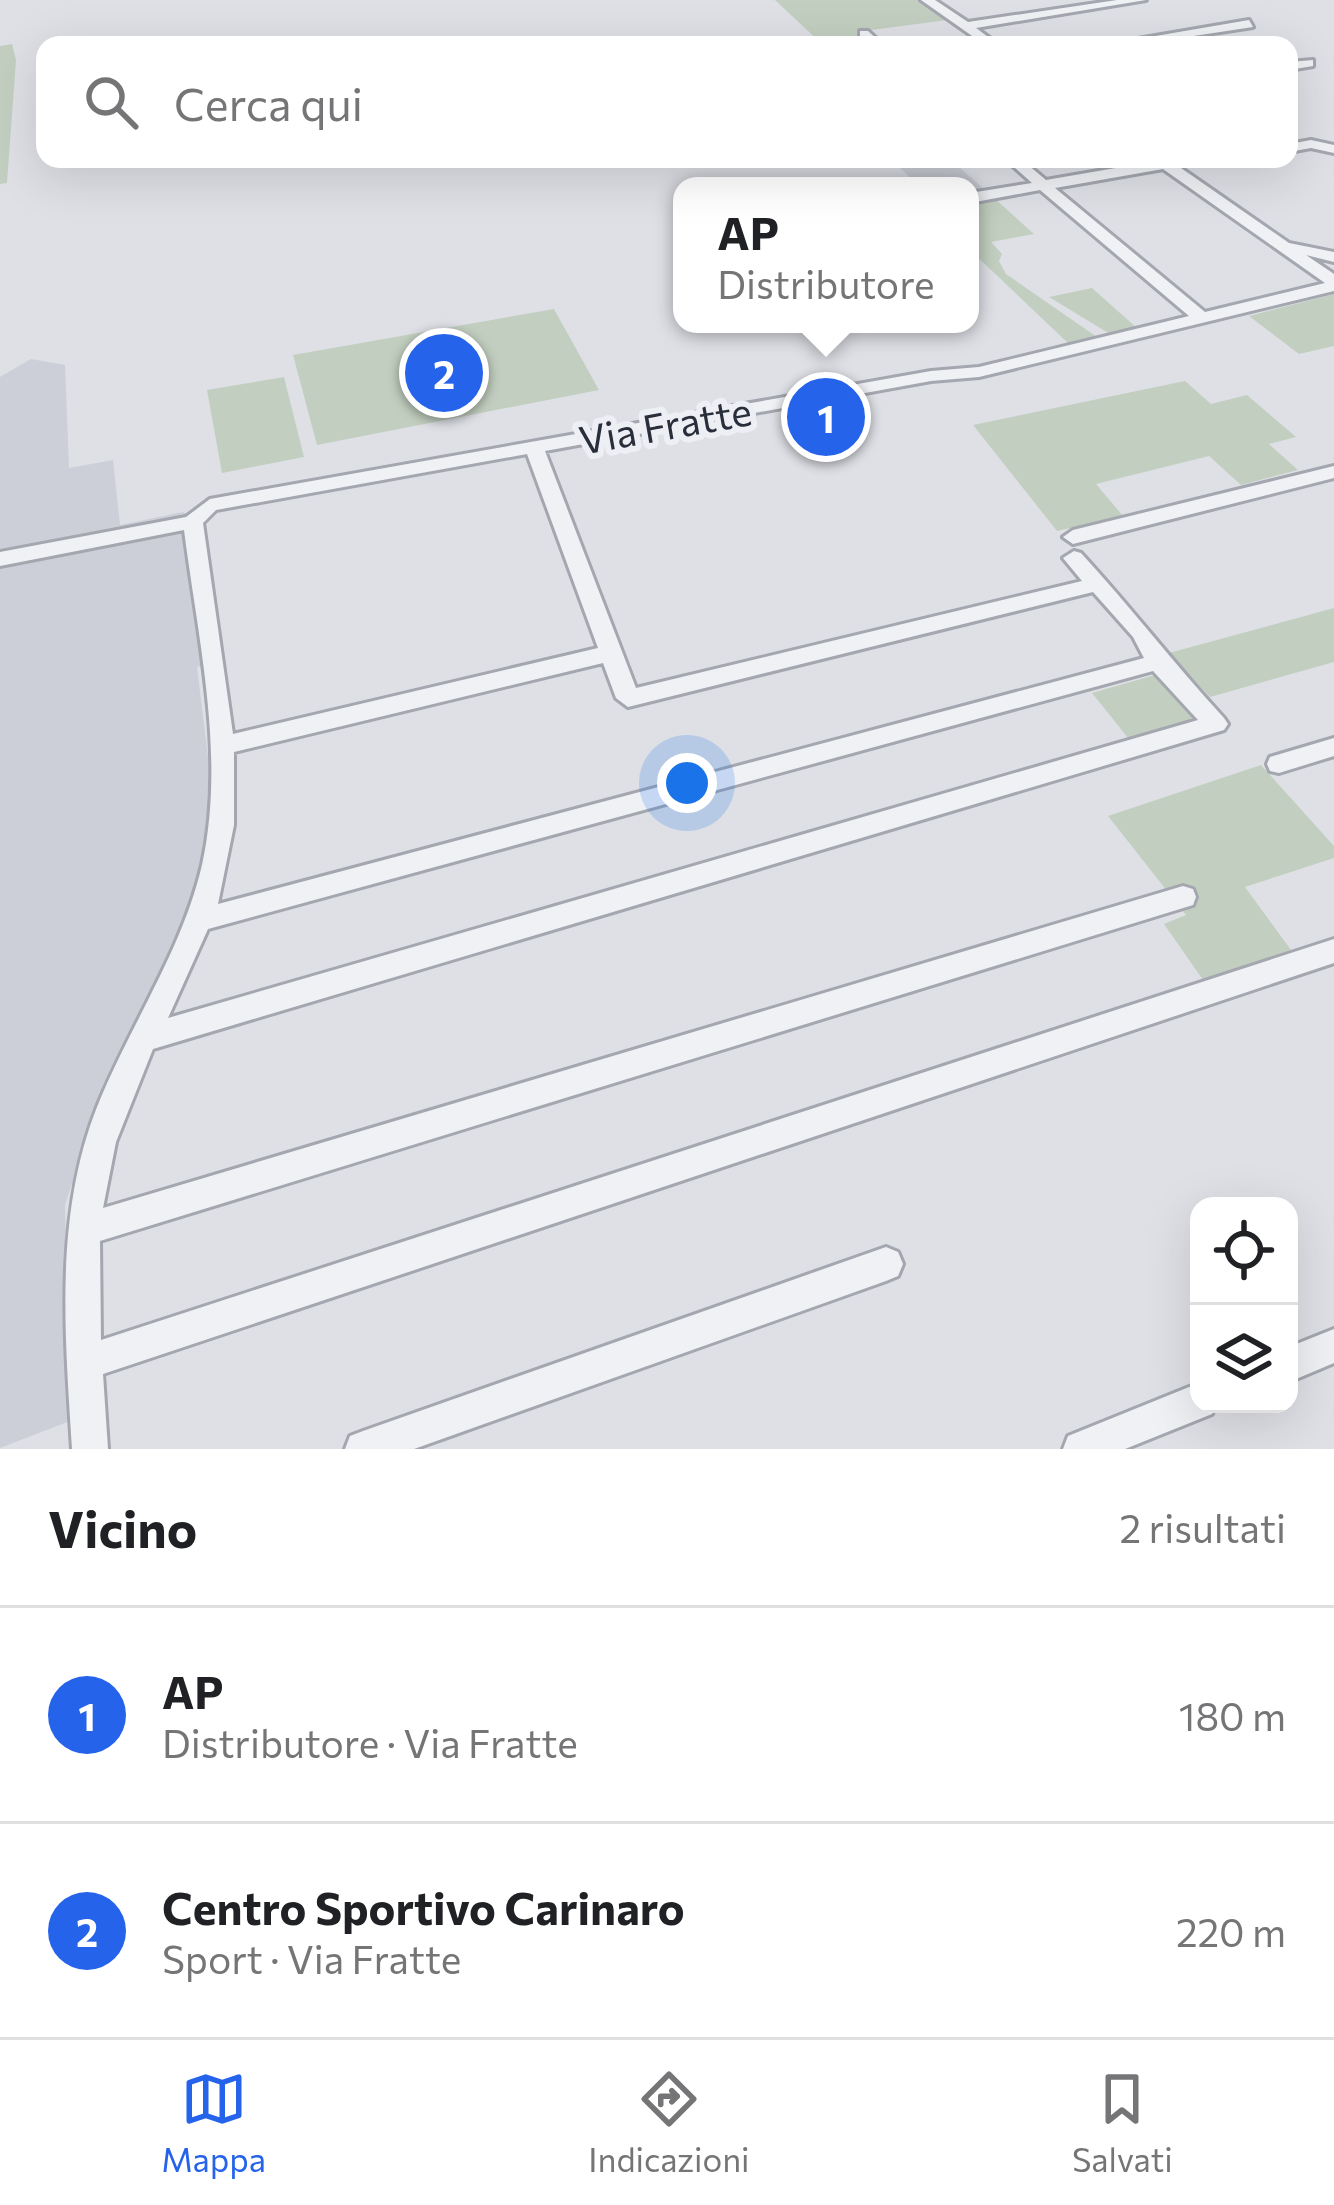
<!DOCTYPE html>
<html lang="it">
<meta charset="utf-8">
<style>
body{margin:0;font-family:Commissioner,sans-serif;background:#f2f2f2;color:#202124}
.controls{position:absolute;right:36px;bottom:36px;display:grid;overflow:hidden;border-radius:24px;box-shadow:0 12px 48px #0002}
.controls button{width:108px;height:108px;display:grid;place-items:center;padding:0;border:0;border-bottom:3px solid #e0e0e0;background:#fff;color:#202124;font:60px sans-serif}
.you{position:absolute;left:687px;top:783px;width:42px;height:42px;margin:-30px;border:9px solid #fff;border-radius:50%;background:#1a73e8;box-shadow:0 0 0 18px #1a73e833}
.badge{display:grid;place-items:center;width:78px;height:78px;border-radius:50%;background:#2563eb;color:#fff;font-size:39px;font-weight:700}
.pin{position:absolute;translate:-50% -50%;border:6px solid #fff;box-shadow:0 3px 12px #0006}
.popup{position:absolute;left:673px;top:177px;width:306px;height:156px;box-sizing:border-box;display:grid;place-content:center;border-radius:24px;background:#fff;filter:drop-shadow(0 3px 9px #0005);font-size:39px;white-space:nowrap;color:#757577}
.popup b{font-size:45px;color:#202124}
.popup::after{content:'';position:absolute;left:50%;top:100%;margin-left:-24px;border:24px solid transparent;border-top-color:#fff}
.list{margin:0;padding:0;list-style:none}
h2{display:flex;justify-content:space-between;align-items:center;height:156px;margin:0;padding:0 48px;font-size:51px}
h2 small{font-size:39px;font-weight:400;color:#757577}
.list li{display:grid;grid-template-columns:78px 1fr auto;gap:36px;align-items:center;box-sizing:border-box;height:216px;padding:0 48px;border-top:3px solid #e0e0e0}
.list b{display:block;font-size:45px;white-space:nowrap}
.list p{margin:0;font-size:39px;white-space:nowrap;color:#757577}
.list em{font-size:39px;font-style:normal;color:#757577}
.icon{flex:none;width:66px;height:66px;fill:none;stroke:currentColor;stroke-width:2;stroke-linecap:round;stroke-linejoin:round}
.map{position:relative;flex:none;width:1334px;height:1449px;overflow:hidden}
.search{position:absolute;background:#fff;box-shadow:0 12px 48px #0002;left:36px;right:36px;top:36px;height:132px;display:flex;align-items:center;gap:30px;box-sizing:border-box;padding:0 42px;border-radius:24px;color:#757577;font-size:45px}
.sheet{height:588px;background:#fff}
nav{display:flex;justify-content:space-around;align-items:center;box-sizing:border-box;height:168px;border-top:3px solid #e0e0e0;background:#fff;font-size:33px;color:#757577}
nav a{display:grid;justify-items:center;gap:6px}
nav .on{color:#2563eb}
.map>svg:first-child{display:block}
</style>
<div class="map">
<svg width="1334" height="1449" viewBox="0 0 1334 1449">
<rect width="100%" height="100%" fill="#dee0e6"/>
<g fill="#cccfd7">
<polygon points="950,159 994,198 970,202 970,186 919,186 896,164"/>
<polygon points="31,359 65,365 69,468 113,460 120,525 183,512 206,526 220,661 197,667 212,789 202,867 167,960 87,1138 65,1205 70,1421 0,1448 0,377"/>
</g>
<g fill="#c2cfc0">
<polygon points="775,0 919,0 947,20 856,32 870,45 823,45"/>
<polygon points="12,44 16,60 7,183 0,184 0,46"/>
<polygon points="994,198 1034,234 991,242 1002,254 999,261 1006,274 1097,337 1068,343 970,250 970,202"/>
<polygon points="1092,288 1138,329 1110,334 1049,297"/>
<polygon points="1334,294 1334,346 1299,354 1249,316"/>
<polygon points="554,309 599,390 317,445 293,355"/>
<polygon points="284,377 304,457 222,473 207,390"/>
<polygon points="1185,381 1211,404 1247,395 1296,437 1269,444 1298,470 1241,485 1209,456 1096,484 1123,516 1057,531 973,425"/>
<polygon points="1334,608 1334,662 1210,697 1169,653"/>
<polygon points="1155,675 1198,719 1129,739 1092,693"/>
<polygon points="1261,765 1334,846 1334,858 1245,887 1291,950 1203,980 1164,924 1186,915 1108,816"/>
</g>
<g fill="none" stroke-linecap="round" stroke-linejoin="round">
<g stroke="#a4a7af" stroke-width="6">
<g id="minor">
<polygon points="921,0 935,0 968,22 1117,0 1146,0 976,28 999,45 985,45"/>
<polygon points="1249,20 1253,27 1134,45 1103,45"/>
<polygon points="860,31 868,31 883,45 870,45 860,37"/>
<polygon points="1313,60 1313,66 1289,70 1289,62"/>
<polygon points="1311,140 1334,145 1334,153 1311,148 1289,152 1289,144"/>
<path d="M1005 159H1021L1046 180 1168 159 1289 243 1334 252V262L1306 255 1334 274V291L979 377 931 381 545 451 636 688 1082 581 1063 558 1074 551 1081 553C1131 607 1174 664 1224 718L1228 724 1224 730 153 1049 116 1142 103 1208 1183 886 1193 889 1196 897 1193 905 100 1241 101 1340 1334 939V963L103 1374 108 1449H72C65 1335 54 1216 97 1107 130 1025 182 951 202 865 226 756 198 640 184 530L0 566V552L186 517 210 499 931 371 979 367 1189 316 1040 190 970 203V193L1032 183ZM1163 169 1325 283 1205 312 1055 188ZM527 454 598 648 233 734 203 523 216 510ZM1093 592 1133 637 1144 658 218 904 234 825V752L603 663 616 698 628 707ZM1153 671 1198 720 168 1018 208 929Z"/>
<polygon points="1334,466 1334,478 1073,544 1063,537 1073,530"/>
<polygon points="1334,738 1334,756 1279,773 1270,771 1267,764 1270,757"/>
<polygon points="886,1247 898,1252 903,1264 898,1276 886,1281 414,1449 345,1449 350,1436 363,1431"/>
<polygon points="1334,1329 1334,1363 1289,1382 1289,1347"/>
<polygon points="1199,1383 1199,1404 1216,1404 1212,1414 1125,1449 1063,1449 1068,1436"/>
</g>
</g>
<use href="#minor" fill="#f0f1f5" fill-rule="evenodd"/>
</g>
<g text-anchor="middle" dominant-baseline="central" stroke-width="12" stroke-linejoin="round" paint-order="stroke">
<g font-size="39" fill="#292e3b" stroke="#edeff4">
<text transform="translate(665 424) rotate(-10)">Via Fratte</text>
</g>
</g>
</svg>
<div class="controls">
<button><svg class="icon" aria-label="locate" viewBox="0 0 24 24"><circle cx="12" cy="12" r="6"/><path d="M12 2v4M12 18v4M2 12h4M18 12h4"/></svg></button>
<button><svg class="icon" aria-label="layers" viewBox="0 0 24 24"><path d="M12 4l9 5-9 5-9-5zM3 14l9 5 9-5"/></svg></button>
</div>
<div class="you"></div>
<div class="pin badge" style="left:826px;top:417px">1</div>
<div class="popup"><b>AP</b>Distributore</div>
<div class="pin badge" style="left:444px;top:373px">2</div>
<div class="search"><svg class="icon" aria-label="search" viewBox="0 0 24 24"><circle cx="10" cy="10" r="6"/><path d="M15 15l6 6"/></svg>Cerca qui</div>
</div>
<section class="sheet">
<h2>Vicino<small>2 risultati</small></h2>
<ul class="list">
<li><span class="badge">1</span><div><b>AP</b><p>Distributore · Via Fratte</p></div><em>180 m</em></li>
<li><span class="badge">2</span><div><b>Centro Sportivo Carinaro</b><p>Sport · Via Fratte</p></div><em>220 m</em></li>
</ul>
</section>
<nav>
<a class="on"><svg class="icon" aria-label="map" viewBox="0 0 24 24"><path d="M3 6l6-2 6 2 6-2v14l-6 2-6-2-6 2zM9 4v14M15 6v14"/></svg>Mappa</a>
<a><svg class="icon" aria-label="directions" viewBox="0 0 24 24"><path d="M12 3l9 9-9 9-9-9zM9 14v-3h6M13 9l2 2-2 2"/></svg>Indicazioni</a>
<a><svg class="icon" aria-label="saved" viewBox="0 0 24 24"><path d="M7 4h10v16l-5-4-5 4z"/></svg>Salvati</a>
</nav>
